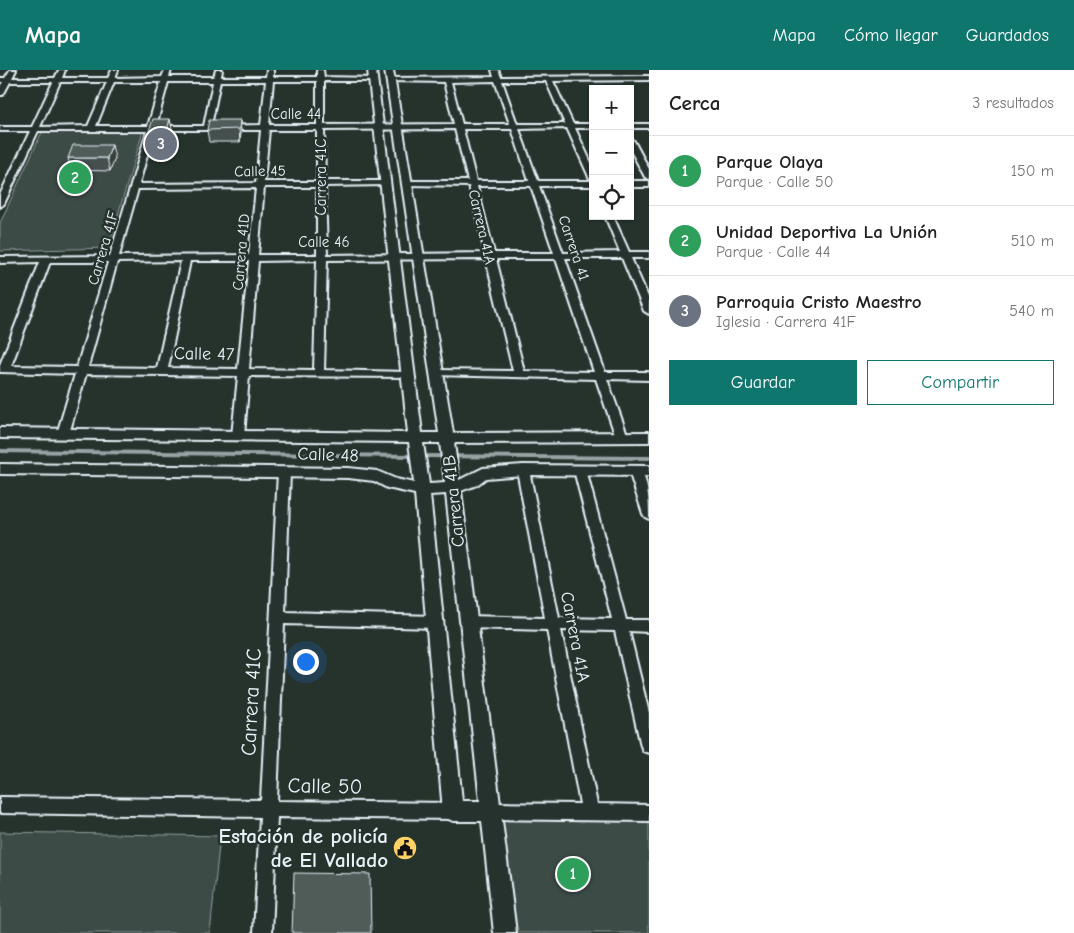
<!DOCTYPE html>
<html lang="es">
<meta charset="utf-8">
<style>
body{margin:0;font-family:"Comic Neue",sans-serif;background:#f2f2f2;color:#222}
.controls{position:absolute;right:15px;top:15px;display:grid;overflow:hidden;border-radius:0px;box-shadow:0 1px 4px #0004}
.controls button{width:45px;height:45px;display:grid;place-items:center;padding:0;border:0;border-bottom:1px solid #e0e0e0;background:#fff;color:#222;font:25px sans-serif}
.you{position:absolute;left:305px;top:591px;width:18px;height:18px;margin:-12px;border:4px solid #fff;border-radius:50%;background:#1a73e8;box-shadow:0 0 0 8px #1a73e833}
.badge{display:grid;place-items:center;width:32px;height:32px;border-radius:50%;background:#0f766e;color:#fff;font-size:16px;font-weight:700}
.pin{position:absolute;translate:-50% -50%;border:2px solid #fff;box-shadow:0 1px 5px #0006}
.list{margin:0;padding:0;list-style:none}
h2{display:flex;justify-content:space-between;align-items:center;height:65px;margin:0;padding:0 20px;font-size:21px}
h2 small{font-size:16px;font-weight:400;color:#767676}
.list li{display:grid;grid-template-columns:32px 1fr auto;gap:15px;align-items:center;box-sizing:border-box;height:70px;padding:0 20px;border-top:1px solid #e0e0e0}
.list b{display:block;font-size:19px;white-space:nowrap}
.list p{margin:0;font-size:16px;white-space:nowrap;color:#767676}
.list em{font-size:16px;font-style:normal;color:#767676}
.actions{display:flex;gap:10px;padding:15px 20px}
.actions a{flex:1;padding:11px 0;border:1px solid #0f766e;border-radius:0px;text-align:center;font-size:18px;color:#0f766e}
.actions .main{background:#0f766e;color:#fff}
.icon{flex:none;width:28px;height:28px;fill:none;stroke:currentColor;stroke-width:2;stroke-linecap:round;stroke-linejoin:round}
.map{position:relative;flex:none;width:649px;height:863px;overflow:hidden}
header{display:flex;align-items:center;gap:30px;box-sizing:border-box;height:70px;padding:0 25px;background:#0f766e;color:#fff}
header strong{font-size:24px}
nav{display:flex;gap:28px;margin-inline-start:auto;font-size:18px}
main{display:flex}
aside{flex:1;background:#fff}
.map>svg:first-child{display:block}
</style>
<header>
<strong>Mapa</strong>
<nav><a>Mapa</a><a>Cómo llegar</a><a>Guardados</a></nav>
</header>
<main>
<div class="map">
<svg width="649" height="863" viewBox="0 0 649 863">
<rect width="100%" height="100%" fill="#26332d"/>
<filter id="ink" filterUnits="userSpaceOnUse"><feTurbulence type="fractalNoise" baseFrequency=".02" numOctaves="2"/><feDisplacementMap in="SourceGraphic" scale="10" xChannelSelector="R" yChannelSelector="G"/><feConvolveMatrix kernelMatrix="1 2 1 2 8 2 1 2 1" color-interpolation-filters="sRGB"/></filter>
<g filter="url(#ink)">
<g fill="#3e4b47" stroke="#939ea0">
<polygon points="143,61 108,178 0,181 0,153 42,62"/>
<polygon points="490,741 649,743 649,863 505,863"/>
<polygon points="0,762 220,766 210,863 0,863"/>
</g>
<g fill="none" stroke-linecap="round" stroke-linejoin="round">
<g stroke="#98a3a5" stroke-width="4">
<polyline points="0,381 414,386"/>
<polyline points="421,386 649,388"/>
</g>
<g stroke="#e8f1f8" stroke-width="4">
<g id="minor">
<path d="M10 0H16L12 8H55L59 0H65L62 8H108L112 0H118L115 8 162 7 165 0H171L169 7H214L216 0H222L221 7H266L267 0H273V7H317V0H323L324 7 375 8V10L373 11H324V55L454 54 444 12 389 11V9L391 8 494 7 492 0H498L501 7 649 6V10L553 11 573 54H593V58H575L593 97V109L589 107 567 58 519 59 538 111H593V116H539L563 183 620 182 605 146H613L629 182H649V188H631L649 229V244L644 241 622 188H565L605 302H649V310L607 309 628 367 622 371 616 367 596 309 433 305 432 303 437 300 513 301 486 189 327 190 324 300 407 302 412 305 411 307 249 306 244 366 238 370 232 366 238 306 86 304 69 364 63 368 59 367 57 364 75 304 0 302V295L40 192 0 193V187L110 186 147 61H38L4 134 0 137V125L30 61H0V57H32L53 12H10L3 25H0V17L3 12H0V8H5ZM220 11H266L261 55 211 56ZM273 11H317V55H269ZM495 11 510 54H462L451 12ZM502 11H546L565 54H517ZM60 12H107L88 56 40 57ZM114 12H161L148 56H96ZM168 12H213L204 56H156ZM455 59 468 111H407L403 113 407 115 469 116 485 183 327 185 325 116 385 115 389 113 385 111H325L324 60ZM463 59H512L529 111H476ZM154 60H261L256 113 139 114ZM269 60H317V112H264ZM477 116H531L554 183H494ZM264 117H317V185H258ZM256 118 249 185 119 186 138 119ZM496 189H556L594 302 524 301ZM317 190 314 300 249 299 258 191ZM181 191 157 298 88 297 117 192ZM190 191H249L238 299 168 298ZM50 192H108L77 297 11 296Z"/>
<rect x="630" y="54" width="19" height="4"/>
<polygon points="630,69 634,71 649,99 649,109 645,107 630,79"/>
<rect x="630" y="111" width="19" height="6"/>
<polygon points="523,396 529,400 559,548 612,549 574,400 580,396 586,400 626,550 649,550 649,562 629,561 649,643 649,683 643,681 641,676 615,561 561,560 597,734 649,735 649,751 490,749 484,747 482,741 484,735 490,733 580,734 547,560 468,558 463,556 461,552 463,548 468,546 545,548 517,400"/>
<path d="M635 397C649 401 649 436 649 449L645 447 643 444 629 401Z"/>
<polygon points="284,398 290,402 285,542 435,546 440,548 442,552 440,556 435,558 284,554 277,731 453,733 459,735 461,741 459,747 453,749 277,747 272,863 254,863 260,747 0,743 0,727 261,730 278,402"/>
</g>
</g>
<g stroke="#e8f1f8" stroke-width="4">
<path id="tertiary" d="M368 0H376L422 363H439L385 0H393L453 363 649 362V372L454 373 459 410 483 398 523 395 649 396V406L523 405 486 408 477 415 461 421 516 863H494L482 751H453L446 748 443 741 415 424 387 418 374 411 348 408 0 404V394L348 398 377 401 396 409 414 413 409 372 0 368V358L408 363ZM423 373H440L445 413 429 414ZM446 424 480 731H462L430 425Z"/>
</g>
<use href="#minor" fill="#26332d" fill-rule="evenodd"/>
<use href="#tertiary" fill="#26332d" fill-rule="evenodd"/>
</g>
<g fill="#454f4d" stroke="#e8f1f8">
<polygon points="170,49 173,65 167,83 150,83 147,67"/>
<polygon points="240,50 241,62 240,72 209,72 207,60"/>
<polygon points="68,88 115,88 110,101 71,100"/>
</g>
<g fill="#38403e" stroke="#e8f1f8">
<polygon points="170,49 173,65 167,83 165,67"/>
<polygon points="240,50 241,62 240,72 239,59"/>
<polygon points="112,75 115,88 110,101 107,88"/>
</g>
<g fill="#505c59" stroke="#e8f1f8">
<polygon points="153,49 170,49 165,67 147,67"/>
<polygon points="209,50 240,50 239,59 207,60"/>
<polygon points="73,75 112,75 107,88 68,88"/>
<polygon points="294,803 370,804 371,863 292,863"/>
</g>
</g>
<defs>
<g id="civic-disc" transform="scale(1.25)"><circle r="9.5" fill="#ffd166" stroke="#26332d"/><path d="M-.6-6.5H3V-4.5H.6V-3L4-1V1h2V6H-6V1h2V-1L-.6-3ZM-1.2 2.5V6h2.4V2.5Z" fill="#111"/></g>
</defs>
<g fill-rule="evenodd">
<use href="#civic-disc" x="405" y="778"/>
</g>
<g text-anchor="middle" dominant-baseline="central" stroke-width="5" stroke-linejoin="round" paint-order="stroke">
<g font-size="15" fill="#e8f1f8" stroke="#26332d">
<text x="296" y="44">Calle 44</text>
<text transform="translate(260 101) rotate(-1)">Calle 45</text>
<text transform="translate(321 107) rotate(-90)">Carrera 41C</text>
<text transform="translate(482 157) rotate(77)">Carrera 41A</text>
<text x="324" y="172">Calle 46</text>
<text transform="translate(103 178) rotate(-74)">Carrera 41F</text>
<text transform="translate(574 178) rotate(71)">Carrera 41</text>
<text transform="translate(241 182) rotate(-85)">Carrera 41D</text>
</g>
<g font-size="18" fill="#e8f1f8" stroke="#26332d">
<text transform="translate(204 284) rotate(1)">Calle 47</text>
<text transform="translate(328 385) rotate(2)">Calle 48</text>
<text transform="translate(454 431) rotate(-96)">Carrera 41B</text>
<text transform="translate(575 567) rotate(79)">Carrera 41A</text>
</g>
<g font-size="21" fill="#e8f1f8" stroke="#26332d">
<text transform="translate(251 632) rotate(-87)">Carrera 41C</text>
<text transform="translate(325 716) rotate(1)">Calle 50</text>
</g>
<g font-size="21" font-weight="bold" fill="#e8f1f8" stroke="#26332d" text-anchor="end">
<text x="388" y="766">Estación de policía<tspan x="388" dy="24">de El Vallado</tspan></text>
</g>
</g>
</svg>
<div class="controls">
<button>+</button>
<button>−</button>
<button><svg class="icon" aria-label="locate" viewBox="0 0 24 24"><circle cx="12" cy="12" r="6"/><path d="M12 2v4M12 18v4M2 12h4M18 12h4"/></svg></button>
</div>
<div class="you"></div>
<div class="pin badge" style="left:573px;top:804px;background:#2e9e5b">1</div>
<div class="pin badge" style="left:75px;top:108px;background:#2e9e5b">2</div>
<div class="pin badge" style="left:161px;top:74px;background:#6b7280">3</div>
</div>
<aside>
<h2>Cerca<small>3 resultados</small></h2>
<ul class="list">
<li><span class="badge" style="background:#2e9e5b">1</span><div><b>Parque Olaya</b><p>Parque · Calle 50</p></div><em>150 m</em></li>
<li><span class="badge" style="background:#2e9e5b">2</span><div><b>Unidad Deportiva La Unión</b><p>Parque · Calle 44</p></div><em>510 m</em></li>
<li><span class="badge" style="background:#6b7280">3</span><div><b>Parroquia Cristo Maestro</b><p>Iglesia · Carrera 41F</p></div><em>540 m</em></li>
</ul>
<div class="actions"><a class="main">Guardar</a><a>Compartir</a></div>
</aside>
</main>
